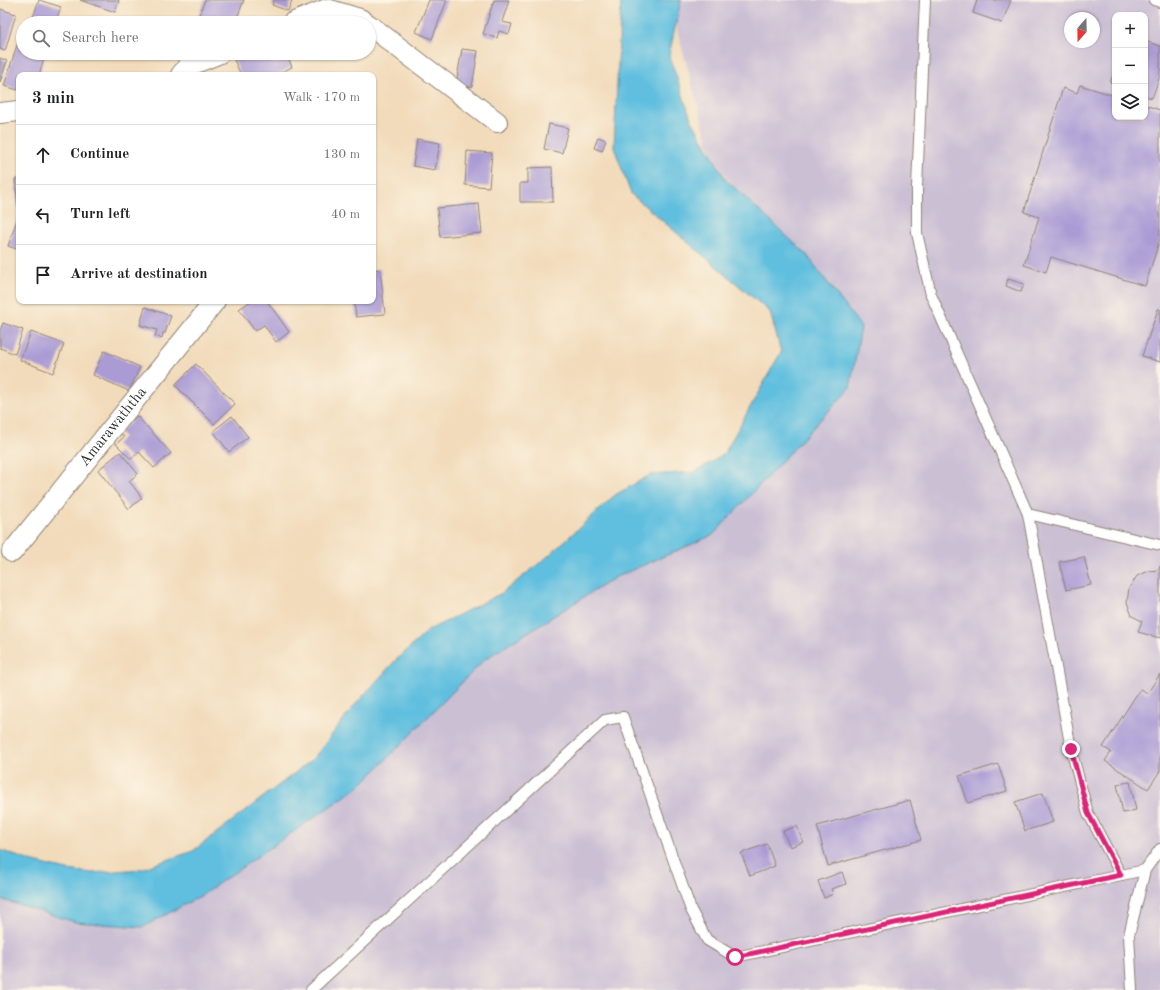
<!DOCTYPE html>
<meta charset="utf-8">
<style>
body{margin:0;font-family:"Old Standard TT",serif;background:#f2f2f2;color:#202124}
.controls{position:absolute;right:12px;top:12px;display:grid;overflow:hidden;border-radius:8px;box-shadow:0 1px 3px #0004}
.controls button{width:36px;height:36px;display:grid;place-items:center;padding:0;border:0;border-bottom:1px solid #e0e0e0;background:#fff;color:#202124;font:20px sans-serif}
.compass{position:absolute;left:1064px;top:12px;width:36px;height:36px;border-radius:50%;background:#fff;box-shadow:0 1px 3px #0004;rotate:200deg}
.stop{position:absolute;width:12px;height:12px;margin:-9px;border:3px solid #db2777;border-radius:50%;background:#fff}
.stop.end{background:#db2777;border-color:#fff;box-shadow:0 1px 4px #0008}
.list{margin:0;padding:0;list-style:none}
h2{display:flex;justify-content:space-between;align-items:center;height:52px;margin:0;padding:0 16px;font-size:17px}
h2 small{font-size:13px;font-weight:400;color:#757577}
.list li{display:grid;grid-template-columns:26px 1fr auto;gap:12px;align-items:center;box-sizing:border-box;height:60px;padding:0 16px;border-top:1px solid #e0e0e0}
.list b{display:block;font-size:15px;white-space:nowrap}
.list em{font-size:13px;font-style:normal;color:#757577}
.icon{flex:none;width:22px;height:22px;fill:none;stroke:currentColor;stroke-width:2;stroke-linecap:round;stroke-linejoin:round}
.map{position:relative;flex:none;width:1160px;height:990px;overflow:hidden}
.search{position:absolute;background:#fff;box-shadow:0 1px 3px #0004;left:16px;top:16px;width:360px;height:44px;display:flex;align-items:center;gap:10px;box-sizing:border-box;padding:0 14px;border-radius:22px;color:#757577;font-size:15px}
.panel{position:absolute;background:#fff;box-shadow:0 1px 3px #0004;left:16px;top:72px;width:360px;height:232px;border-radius:8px}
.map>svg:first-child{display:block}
</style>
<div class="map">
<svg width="1160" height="990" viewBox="0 0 1160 990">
<rect width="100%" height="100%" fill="#fcf5e5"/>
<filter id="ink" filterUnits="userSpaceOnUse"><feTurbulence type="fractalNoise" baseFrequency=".025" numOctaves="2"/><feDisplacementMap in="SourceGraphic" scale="8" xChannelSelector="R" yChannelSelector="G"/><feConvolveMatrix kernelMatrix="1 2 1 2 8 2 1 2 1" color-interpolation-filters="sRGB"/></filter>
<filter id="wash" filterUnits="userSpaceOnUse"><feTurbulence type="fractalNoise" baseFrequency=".012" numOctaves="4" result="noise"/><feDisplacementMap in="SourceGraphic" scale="16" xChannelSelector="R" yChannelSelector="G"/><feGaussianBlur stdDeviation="0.9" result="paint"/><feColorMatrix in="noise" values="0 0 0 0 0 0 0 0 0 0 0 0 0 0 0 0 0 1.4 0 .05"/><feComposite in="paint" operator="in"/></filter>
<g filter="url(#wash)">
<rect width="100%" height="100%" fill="#f2dbbb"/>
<path fill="#cbbfd4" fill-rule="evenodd" d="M669 0H1160V990H0V892L144 927 494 623 755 462 838 347 711 154ZM1115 15H1145V117H1115ZM1070 18H1094V42H1070Z"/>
<polygon fill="#61bfdf" stroke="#467585" points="621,0 681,0 669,55 691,119 726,180 806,254 861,327 850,388 713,535 616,577 485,659 361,785 202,895 143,927 75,922 0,899 0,850 30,861 67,870 92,873 141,869 193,851 313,759 354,706 393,663 429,630 502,593 546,558 615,495 650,475 695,472 724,454 781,352 770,312 631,194 614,147"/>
<g id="blocks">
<g fill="#aa9bd5">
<polygon points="39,0 61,7 55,23 31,23"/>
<polygon points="80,0 119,0 115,12"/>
<polygon points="205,0 244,0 235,23 208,23 197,19"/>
<polygon points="274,0 292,0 288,11 272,5"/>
<polygon points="429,0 447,0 432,39 416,32"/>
<polygon points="494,0 509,0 502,22 512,24 509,34 499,31 497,38 483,34"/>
<polygon points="977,0 1011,0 1002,23 973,13"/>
<polygon points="0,9 16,14 5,51 0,49"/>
<polygon points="190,17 202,23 187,23"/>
<polygon points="1148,42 1160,46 1160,76 1152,98 1145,96 1145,49"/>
<polygon points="17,45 23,47 23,53 40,53 45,55 39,75 19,75 19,86 18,90 4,86"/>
<polygon points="462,49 478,51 472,87 456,84"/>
<polygon points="89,53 103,53 102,57"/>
<polygon points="250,53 286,53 292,67 276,75 241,75 234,60"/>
<polygon points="0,58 7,61 0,82"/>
<polygon points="1115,71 1115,84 1110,82"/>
<polygon points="1080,85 1115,96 1115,117 1145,117 1145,105 1160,110 1160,239 1145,286 1051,257 1046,272 1024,265 1039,217 1024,212 1063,88 1077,93"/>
<polygon points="549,124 568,128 562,153 544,149"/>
<polygon points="598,137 606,140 602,151 594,148"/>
<polygon points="417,139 440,143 435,170 413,166"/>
<polygon points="467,151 492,153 489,187 465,185"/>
<polygon points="552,167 553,202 520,202 520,183 528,183 528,168"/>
<polygon points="15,179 19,179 19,207 18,207"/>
<polygon points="479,204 482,233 440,237 437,208"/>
<polygon points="18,217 19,218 19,250 8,246"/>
<polygon points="380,269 385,314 356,317 354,301 373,301 373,270"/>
<polygon points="1008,279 1024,284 1021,292 1006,286"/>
<polygon points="251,301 267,301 289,332 276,342 264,325 255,331 239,309"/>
<polygon points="145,307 171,316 165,333 163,333 162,338 155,336 157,330 140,325"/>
<polygon points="1158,309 1160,309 1160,362 1142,356"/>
<polygon points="3,323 23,330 15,354 0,348 0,330"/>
<polygon points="31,332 64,344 53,373 20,360"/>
<polygon points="104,351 140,367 129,391 93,375"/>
<polygon points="196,364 235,404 214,424 175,385"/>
<polygon points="137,416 171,453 154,468 139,452 131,459 116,444 124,437 120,432"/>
<polygon points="232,416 248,437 229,452 213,431"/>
<polygon points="120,452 138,474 129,481 142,498 129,509 98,470"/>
<polygon points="1084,557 1091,585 1066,590 1059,562"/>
<polygon points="1160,566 1160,638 1138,632 1142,621 1132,616 1127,602 1129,588 1137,576 1149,571 1158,570"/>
<polygon points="1160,674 1160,771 1148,789 1105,761 1111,752 1103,747 1140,689 1147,694"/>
<polygon points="998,764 1007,791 968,803 959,776"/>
<polygon points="1130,782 1136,810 1123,813 1117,784"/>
<polygon points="1043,793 1053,822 1025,831 1015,802"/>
<polygon points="910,800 921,840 828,866 817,826"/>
<polygon points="797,826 803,842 790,847 783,831"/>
<polygon points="767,844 775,866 750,876 741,853"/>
<polygon points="842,872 846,884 831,889 833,894 824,898 818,881"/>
</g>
</g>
</g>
<g filter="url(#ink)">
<use href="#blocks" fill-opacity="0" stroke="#8e8373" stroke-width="1"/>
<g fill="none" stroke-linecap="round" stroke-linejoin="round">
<g stroke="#8e8373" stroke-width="12">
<g id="lane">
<polyline points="925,0 917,187 917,233 931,295 1028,514 1071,749 1088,813 1121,875"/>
<polyline points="1154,0 1160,2"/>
<polyline points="1028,514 1160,545"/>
<polyline points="311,990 605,720 623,717 691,910 707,940 735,957 1145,870"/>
<polyline points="1132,990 1129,935 1145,870 1160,849"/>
</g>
</g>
<g stroke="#8e8373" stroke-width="22">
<g id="street">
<polyline points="292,23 327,9 360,19 366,23"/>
<polyline points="369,25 497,122"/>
<polyline points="181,75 188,66 220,53"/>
<polyline points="0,113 19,111"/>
<path id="s1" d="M12 552 215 301"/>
</g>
</g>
<use href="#lane" stroke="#fff" stroke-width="10"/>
<use href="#street" stroke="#fff" stroke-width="20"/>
</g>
</g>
<g fill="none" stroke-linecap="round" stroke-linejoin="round" filter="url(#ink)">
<polyline stroke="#db2777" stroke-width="5" points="735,957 1121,875 1088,813 1071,749"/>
</g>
<g text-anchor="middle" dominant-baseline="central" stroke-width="3" stroke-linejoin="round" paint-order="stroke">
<g font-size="15" fill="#2b2b2b" stroke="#fcf5e5">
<text stroke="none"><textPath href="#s1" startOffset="161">Amarawaththa</textPath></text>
</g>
</g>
</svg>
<div class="controls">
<button>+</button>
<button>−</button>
<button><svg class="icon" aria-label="layers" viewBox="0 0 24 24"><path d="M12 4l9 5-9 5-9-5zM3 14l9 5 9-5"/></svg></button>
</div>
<svg class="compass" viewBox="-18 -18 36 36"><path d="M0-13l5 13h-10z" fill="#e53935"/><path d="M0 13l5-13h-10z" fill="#757577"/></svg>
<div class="stop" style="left:735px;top:957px"></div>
<div class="stop end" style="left:1071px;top:749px"></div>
<div class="search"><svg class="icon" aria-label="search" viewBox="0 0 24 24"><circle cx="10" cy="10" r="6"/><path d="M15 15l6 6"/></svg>Search here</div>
<section class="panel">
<h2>3 min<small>Walk · 170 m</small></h2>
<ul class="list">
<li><svg class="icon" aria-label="ahead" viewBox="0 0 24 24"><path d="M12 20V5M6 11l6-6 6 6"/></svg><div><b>Continue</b></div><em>130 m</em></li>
<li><svg class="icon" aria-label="left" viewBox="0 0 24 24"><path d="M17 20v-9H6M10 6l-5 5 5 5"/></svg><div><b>Turn left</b></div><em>40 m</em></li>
<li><svg class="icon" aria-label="arrive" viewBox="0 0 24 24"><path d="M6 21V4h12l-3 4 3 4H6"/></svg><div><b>Arrive at destination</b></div></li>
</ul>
</section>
</div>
